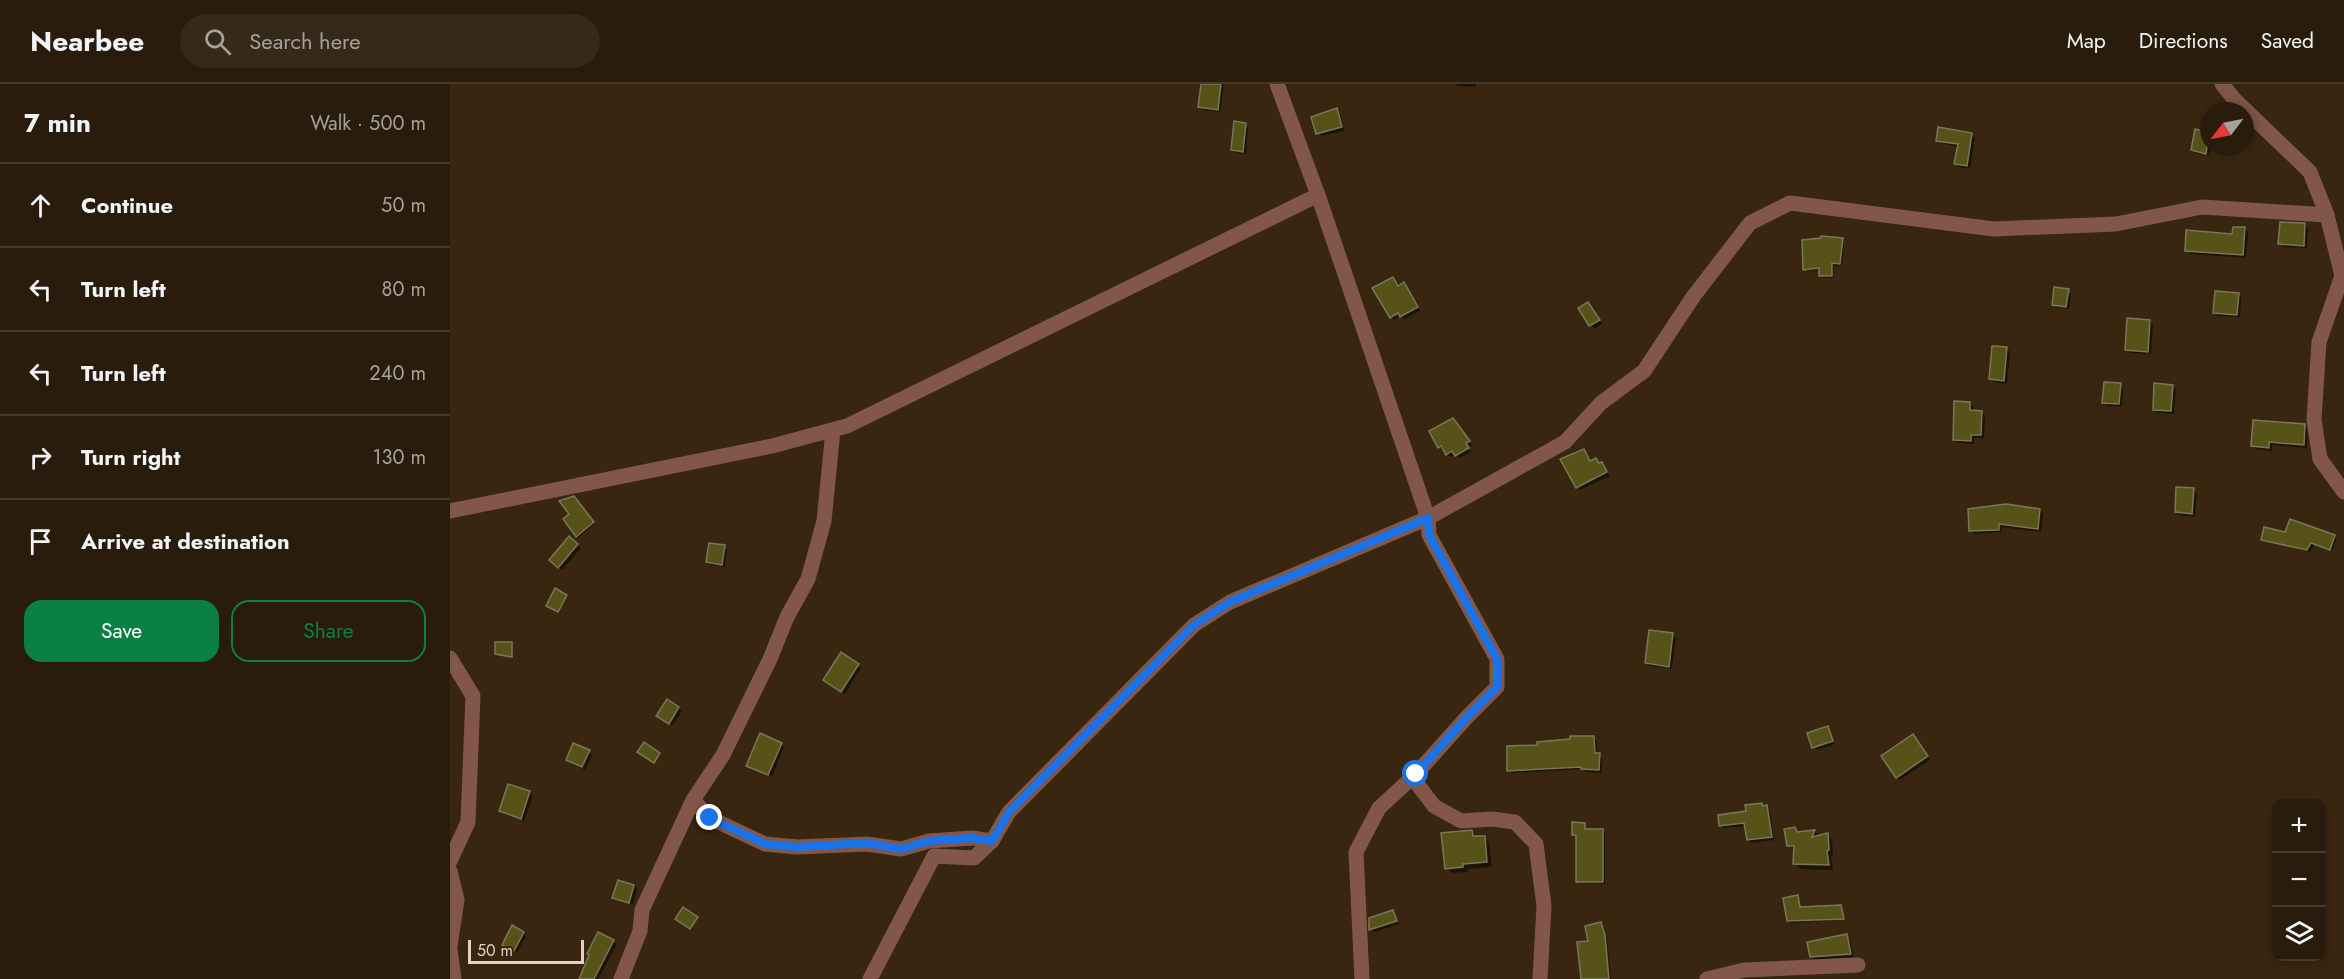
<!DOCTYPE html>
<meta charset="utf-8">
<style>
body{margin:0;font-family:Jost,sans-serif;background:#36291a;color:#f1f3f6}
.controls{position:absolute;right:18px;bottom:18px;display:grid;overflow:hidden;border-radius:12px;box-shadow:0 3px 9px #0003}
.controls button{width:54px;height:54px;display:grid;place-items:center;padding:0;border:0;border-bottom:2px solid #463a2d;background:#2a1c0c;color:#f1f3f6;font:30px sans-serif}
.compass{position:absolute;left:1750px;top:18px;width:54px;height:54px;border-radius:50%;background:#2a1c0c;box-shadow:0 3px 9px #0003;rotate:238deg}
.scale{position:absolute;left:18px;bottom:15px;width:116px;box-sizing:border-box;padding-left:6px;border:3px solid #ddd2c5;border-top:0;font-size:16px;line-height:21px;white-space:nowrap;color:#ddd2c5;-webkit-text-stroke:4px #382610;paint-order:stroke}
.stop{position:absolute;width:18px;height:18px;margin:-14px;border:4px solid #1a73e8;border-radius:50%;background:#fff}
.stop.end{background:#1a73e8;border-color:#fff;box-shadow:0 2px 6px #0008}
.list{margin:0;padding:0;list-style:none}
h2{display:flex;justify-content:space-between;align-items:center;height:78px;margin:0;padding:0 24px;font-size:26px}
h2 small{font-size:20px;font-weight:400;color:#a5a19d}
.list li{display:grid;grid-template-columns:39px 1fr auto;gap:18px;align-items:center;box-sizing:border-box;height:84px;padding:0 24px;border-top:2px solid #463a2d}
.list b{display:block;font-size:22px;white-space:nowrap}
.list em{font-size:20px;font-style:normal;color:#a5a19d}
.actions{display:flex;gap:12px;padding:18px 24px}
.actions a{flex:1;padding:14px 0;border:2px solid #0b8043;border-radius:18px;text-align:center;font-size:21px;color:#0b8043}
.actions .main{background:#0b8043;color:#fff}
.icon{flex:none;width:33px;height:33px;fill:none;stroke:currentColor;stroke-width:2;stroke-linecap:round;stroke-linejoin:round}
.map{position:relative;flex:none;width:1894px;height:895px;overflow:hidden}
header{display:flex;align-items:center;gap:36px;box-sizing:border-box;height:84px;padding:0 30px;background:#2a1c0c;border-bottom:2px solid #463a2d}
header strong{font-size:28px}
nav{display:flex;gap:33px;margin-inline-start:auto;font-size:21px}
.search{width:420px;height:54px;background:#36291a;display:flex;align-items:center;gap:15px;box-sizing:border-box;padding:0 21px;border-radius:33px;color:#a5a19d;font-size:22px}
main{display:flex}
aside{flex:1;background:#2a1c0c}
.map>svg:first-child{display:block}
</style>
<header>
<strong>Nearbee</strong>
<div class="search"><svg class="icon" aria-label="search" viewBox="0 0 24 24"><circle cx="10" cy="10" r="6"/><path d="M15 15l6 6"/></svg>Search here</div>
<nav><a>Map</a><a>Directions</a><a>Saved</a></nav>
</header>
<main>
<aside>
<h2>7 min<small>Walk · 500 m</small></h2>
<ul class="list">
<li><svg class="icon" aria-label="ahead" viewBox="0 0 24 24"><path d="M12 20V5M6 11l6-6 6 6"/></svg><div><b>Continue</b></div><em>50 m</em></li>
<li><svg class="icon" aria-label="left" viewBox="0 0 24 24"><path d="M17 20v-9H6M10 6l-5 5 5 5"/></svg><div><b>Turn left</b></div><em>80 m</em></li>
<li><svg class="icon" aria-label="left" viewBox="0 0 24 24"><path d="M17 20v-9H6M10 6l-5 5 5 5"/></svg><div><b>Turn left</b></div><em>240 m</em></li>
<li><svg class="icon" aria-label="right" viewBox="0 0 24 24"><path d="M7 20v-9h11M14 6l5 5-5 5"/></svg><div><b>Turn right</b></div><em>130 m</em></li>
<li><svg class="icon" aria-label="arrive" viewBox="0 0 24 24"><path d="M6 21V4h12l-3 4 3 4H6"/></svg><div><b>Arrive at destination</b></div></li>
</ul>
<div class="actions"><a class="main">Save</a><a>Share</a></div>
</aside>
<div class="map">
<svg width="1894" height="895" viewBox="0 0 1894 895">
<rect width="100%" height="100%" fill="#382610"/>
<g fill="#0007">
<polygon points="753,0 774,0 770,28 753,26 750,23"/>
<polygon points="1006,0 1026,0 1026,3 1008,2"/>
<polygon points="887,26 890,29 894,47 871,52 868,49"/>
<polygon points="795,40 798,44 796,70 786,69 783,66"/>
<polygon points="1747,47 1759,50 1759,63 1761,63 1759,72 1746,69 1742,66"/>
<polygon points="1521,51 1525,54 1520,85 1509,83 1506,80 1509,63 1490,59 1487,56"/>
<polygon points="1855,141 1858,144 1857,164 1833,163 1830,160"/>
<polygon points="1794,145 1798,148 1796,174 1740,170 1736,166 1783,152"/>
<polygon points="1392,156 1394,158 1392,182 1384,181 1383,194 1373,194 1370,186 1357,187 1355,185"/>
<polygon points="943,195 949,203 957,203 970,227 954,235 951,232 944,236 941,233"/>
<polygon points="1618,206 1621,210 1619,225 1607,224 1603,220"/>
<polygon points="1788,210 1791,213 1790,233 1768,232 1765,228"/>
<polygon points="1138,220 1152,240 1144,245 1130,225"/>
<polygon points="1700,238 1703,241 1701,270 1680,269 1677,265"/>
<polygon points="1557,265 1560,268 1557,300 1544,298 1540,295"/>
<polygon points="1670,300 1673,304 1672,323 1657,322 1654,319"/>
<polygon points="1722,302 1726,305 1724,330 1707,329 1704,325"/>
<polygon points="1519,319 1523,322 1523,328 1532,328 1535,332 1534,354 1524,354 1524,360 1508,359 1504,356"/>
<polygon points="1854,342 1857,345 1857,364 1822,361 1822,367 1806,365 1802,362"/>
<polygon points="1013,347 1022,361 1018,363 1021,368 1010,374 1006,370 1000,373 994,365 992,366 981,348"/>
<polygon points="1146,375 1155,383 1160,392 1130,406 1126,402 1141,378"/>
<polygon points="1743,406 1747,409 1745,433 1729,431 1726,428"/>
<polygon points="124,414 144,440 128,454 115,435 121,431"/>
<polygon points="1590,426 1593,429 1591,448 1551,443 1552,448 1524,450 1521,447"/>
<polygon points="1835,450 1884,453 1887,455 1882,467 1864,461 1860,468 1813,456"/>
<polygon points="119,454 131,464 112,486 101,476"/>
<polygon points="274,463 277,466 275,483 261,481 258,478"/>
<polygon points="116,512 109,528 99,523"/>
<polygon points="1223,551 1226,554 1222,585 1200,582 1196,579"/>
<polygon points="391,570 411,584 395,610 378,599"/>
<polygon points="217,617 232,627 222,642 208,632"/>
<polygon points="1378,644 1385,660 1367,666 1363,663"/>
<polygon points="1144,654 1147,657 1147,671 1152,674 1152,689 1136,688 1134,685 1062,689 1059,686 1088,663"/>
<polygon points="1466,655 1480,676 1450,696 1447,693"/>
<polygon points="331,660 334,663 322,693 298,681"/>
<polygon points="139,668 142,671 135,686 117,676"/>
<polygon points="80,708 83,712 74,737 54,730 50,727"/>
<polygon points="1312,721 1320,726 1324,756 1301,759 1298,755 1296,742 1273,744 1270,741"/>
<polygon points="1135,740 1137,746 1152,746 1155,749 1155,800 1130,799 1127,797 1126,753 1124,751"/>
<polygon points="1345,744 1349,749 1364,747 1370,752 1377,750 1382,756 1383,771 1381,772 1383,786 1350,785 1345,779 1345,766 1338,761"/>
<polygon points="1022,748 1028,754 1034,753 1039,758 1042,783 1017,785 1018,788 1002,789 996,784"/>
<polygon points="184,802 187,805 183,821 167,816 164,813"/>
<polygon points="1347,813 1351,824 1391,822 1395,836 1341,839 1338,836"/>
<polygon points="943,827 949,840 924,848 921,845"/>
<polygon points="1151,839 1154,842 1157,855 1161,895 1132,895 1140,858"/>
<polygon points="73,849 76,852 67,869 54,861"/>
<polygon points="149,850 167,860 148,895 130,895"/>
<polygon points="1397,852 1400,855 1404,873 1364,876 1361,873"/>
</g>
<g fill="#575318" stroke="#797759" stroke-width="1.5">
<polygon points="751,0 771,0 768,26 748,23"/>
<polygon points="887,24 892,43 866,50 861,33"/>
<polygon points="784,37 796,39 793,68 781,66"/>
<polygon points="1488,43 1522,49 1517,82 1504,80 1508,60 1486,57"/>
<polygon points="1745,45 1759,48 1756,70 1741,66"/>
<polygon points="1830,138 1855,139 1854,162 1828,160"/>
<polygon points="1783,143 1795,143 1793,171 1735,167 1736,146 1782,150"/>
<polygon points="1371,152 1393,154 1390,180 1382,179 1382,192 1369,192 1369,184 1353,186 1352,156 1371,154"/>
<polygon points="943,193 948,202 954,198 968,223 950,233 948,229 940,234 922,204"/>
<polygon points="1604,203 1619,205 1616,223 1602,221"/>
<polygon points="1765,207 1789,209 1787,231 1763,229"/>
<polygon points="1138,218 1150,236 1139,242 1128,224"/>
<polygon points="1677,234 1700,236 1698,268 1675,266"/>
<polygon points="1542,262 1557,263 1554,297 1539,295"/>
<polygon points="1654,298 1671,299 1669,320 1652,319"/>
<polygon points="1704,299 1723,301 1721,327 1703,326"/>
<polygon points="1504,317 1520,318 1520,326 1532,327 1531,351 1521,351 1521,357 1503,356"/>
<polygon points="1003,334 1020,357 1016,359 1019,364 1005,372 1002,367 996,371 991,362 988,364 979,347"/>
<polygon points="1803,336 1855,340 1854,361 1819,358 1819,364 1801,362"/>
<polygon points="1134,365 1140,377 1146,374 1149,379 1152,378 1157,388 1126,404 1110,375"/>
<polygon points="1726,403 1744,404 1742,430 1725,428"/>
<polygon points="124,412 144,438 126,453 113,435 119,430 109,417"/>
<polygon points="1556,420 1590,425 1588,445 1549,440 1549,446 1519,447 1518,425"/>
<polygon points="1840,435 1885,451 1880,466 1861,459 1857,466 1811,456 1814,443 1835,448"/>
<polygon points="119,452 128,460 108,484 99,476"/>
<polygon points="259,459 275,461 272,481 256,478"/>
<polygon points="105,504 117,511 108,528 96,522"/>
<polygon points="1199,546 1223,549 1219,583 1195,579"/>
<polygon points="45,558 62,558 62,573 45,570"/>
<polygon points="391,568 409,580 391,608 373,596"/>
<polygon points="217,615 229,623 219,640 206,632"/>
<polygon points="1378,642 1383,657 1362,664 1357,649"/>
<polygon points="310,649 332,659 318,691 296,682"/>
<polygon points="1463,650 1478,672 1446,694 1431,672"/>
<polygon points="1120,652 1144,652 1145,669 1150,669 1149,686 1131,685 1131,683 1057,687 1057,662 1087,661 1087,658 1120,655"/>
<polygon points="194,658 210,669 204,679 187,668"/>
<polygon points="123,659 140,666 132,683 116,676"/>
<polygon points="58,700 80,707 71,735 49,727"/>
<polygon points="1312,719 1312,722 1317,721 1322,753 1297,756 1294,739 1269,742 1268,731 1296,727 1295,721"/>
<polygon points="1122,738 1135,739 1135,745 1153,745 1153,798 1126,798 1126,751 1122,751"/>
<polygon points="1345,743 1347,748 1365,746 1362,753 1378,749 1379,766 1377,767 1379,781 1343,780 1344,762 1337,762 1334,745"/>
<polygon points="1022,746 1023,752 1035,752 1037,778 1013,780 1013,783 995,785 991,749"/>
<polygon points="168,796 184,801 179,819 162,814"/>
<polygon points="1348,811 1350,823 1391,821 1394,835 1337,837 1333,814"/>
<polygon points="233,823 248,833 240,845 225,835"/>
<polygon points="943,826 947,837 919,846 919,834"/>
<polygon points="1151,838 1155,851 1159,895 1131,895 1127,858 1138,857 1135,842"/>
<polygon points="62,841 74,848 64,867 52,861"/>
<polygon points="148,848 164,856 144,895 129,895 139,871 137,870"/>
<polygon points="1397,850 1401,870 1360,873 1357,858"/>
</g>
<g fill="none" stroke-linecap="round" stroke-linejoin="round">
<g stroke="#825749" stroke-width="15">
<polyline points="827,0 868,111 978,434 979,451 1047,575 1047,603 1017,633 966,690 929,724 906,768 912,895"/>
<polyline points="1772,0 1785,16 1860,88 1877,131 1892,192 1869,258 1864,336 1870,375 1894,408"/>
<polyline points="0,427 322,362 397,342 868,111"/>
<polyline points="0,574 23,612 18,738 0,777"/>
<polyline points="966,690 968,701 984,722 1011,737 1042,735 1065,738 1086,760 1094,822 1090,895"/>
<polyline points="243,716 260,734 315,760 347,763 417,760 451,765 479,757 522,754 542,757"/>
<polyline points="0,787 7,816 0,862"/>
<polyline points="0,865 4,895"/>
<polyline points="171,895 190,847 192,826 243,716 273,671 320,575 337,533 358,495 374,437 383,346"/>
<polyline points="420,895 484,772 524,774 542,757 559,728 744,541 780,518 978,434 1115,358 1151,319 1194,287 1243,213 1300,139 1340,119 1544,145 1666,140 1752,123 1877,131"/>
<polyline points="1257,895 1294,886 1408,881"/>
</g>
</g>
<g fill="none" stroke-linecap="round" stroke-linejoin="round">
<polyline stroke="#1a73e8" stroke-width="8" points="260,734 315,760 347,763 417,759 451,765 479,757 522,754 542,757 559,728 744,541 780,518 978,434 979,451 1047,575 1047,603 1017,633 966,690"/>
</g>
</svg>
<div class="controls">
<button>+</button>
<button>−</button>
<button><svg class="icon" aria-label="layers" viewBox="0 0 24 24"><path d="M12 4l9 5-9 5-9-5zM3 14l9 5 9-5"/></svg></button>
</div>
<svg class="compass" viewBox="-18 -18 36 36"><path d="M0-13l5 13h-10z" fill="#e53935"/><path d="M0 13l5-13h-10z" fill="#a5a19d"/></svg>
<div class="scale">50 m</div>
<div class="stop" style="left:966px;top:690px"></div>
<div class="stop end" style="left:260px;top:734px"></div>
</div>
</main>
